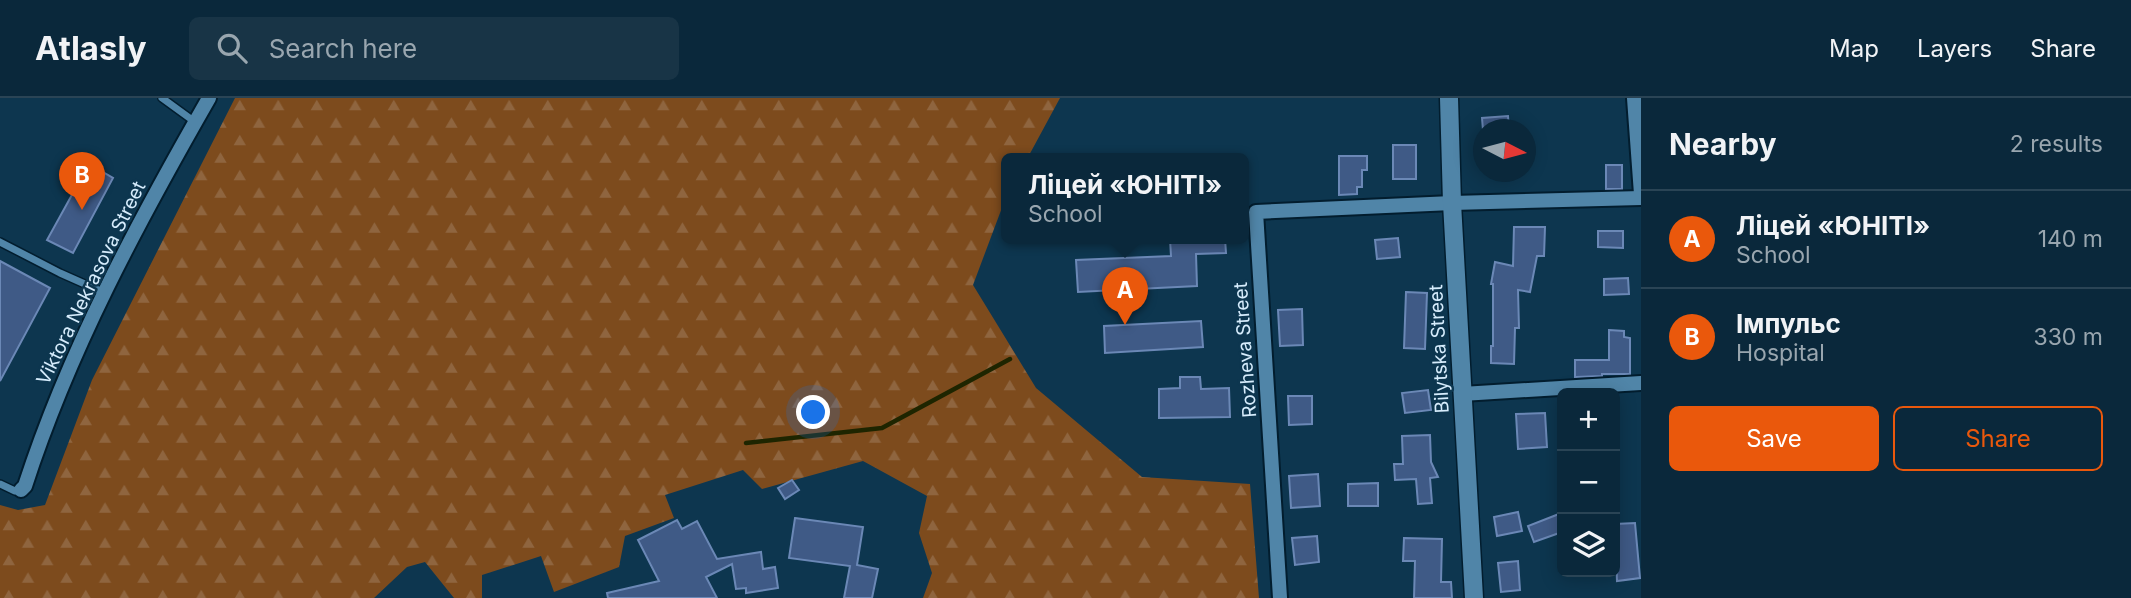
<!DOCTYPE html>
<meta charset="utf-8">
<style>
body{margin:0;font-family:Inter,sans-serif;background:#183446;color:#f1f3f6}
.controls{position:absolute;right:21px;bottom:21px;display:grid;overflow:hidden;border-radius:10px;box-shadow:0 4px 18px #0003}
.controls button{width:63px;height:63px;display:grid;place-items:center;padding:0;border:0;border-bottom:2px solid #2a4455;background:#0a283b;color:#f1f3f6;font:35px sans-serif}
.compass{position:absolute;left:1473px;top:21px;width:63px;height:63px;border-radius:50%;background:#0a283b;box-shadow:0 4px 18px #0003;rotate:96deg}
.you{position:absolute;left:814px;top:315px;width:24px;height:24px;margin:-18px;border:5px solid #fff;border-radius:50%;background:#1a73e8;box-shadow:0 0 0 10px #1a73e833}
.badge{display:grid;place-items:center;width:46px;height:46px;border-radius:50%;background:#ea580c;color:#fff;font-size:23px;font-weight:700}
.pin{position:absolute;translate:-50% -58px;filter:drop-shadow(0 2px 4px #0008)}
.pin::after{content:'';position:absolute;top:37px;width:24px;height:21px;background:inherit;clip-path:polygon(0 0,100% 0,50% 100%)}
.popup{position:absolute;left:1001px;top:55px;width:248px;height:91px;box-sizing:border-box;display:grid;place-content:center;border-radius:10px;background:#0a283b;filter:drop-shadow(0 2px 5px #0005);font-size:23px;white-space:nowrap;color:#99a6af}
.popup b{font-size:26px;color:#f1f3f6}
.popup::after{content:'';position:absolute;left:50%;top:100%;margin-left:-14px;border:14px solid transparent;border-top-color:#0a283b}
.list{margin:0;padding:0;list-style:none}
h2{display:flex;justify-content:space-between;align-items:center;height:91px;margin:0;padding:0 28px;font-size:30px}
h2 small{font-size:23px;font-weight:400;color:#99a6af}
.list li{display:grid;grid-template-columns:46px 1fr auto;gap:21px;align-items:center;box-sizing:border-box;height:98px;padding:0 28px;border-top:2px solid #2a4455}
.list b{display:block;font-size:26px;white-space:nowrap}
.list p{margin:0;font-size:23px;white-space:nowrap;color:#99a6af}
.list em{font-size:23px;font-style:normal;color:#99a6af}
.actions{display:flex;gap:14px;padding:21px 28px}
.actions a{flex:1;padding:16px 0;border:2px solid #ea580c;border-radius:10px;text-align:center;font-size:24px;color:#ea580c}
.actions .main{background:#ea580c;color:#fff}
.icon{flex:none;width:38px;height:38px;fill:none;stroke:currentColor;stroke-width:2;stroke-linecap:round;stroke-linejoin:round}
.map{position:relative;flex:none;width:1641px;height:500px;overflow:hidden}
header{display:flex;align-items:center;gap:42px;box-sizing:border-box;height:98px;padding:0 35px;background:#0a283b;border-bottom:2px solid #2a4455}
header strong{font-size:33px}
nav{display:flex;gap:38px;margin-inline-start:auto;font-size:24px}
.search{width:490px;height:63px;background:#183446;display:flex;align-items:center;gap:18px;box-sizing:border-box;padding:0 24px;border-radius:10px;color:#99a6af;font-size:26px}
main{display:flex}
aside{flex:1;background:#0a283b}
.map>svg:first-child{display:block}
</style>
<header>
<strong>Atlasly</strong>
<div class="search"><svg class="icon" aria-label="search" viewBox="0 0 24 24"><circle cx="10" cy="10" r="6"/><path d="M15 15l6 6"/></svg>Search here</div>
<nav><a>Map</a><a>Layers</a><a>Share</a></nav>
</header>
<main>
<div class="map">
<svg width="1641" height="500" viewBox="0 0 1641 500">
<defs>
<pattern id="forest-firs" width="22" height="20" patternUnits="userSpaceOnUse" patternTransform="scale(1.75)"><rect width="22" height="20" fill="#7d4b1d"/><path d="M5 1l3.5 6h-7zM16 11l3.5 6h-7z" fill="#8f653f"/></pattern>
</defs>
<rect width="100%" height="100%" fill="#0d364f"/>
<polygon fill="url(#forest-firs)" points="235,0 1060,0 1027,61 1006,61 1006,99 973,187 1036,290 1142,379 1250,386 1259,500 923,500 932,475 919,435 927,398 863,363 762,391 743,372 665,397 674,420 625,438 619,469 554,494 541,458 482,477 482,500 454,500 425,464 407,469 374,500 0,500 0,407 18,412 45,407 92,282"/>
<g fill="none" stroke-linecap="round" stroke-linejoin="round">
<polyline stroke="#1e2500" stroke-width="4.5" points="746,345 882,330 1010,261"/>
</g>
<g fill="#3f5a86" stroke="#6b88b6" stroke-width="2">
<polygon points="1508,18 1509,32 1483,32 1482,20"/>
<rect x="1393" y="47" width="23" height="34"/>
<polygon points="1339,58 1367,58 1367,72 1362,72 1362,89 1357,89 1357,96 1339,97"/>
<polygon points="89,66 113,80 73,155 47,142"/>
<rect x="1606" y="67" width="16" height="24"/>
<polygon points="1514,129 1545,129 1544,158 1537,158 1530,194 1518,192 1519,230 1515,230 1514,266 1491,265 1491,248 1493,248 1493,186 1491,186 1495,164 1513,168"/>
<polygon points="1598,133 1623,133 1623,150 1598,149"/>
<polygon points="1398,140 1400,159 1377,161 1375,142"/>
<polygon points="1170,141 1225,141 1226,155 1196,156 1197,188 1078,194 1076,162 1171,158"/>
<polygon points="0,163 50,190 0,283"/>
<polygon points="1628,180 1629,196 1604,197 1604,181"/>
<polygon points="1406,194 1427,195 1425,251 1404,250"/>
<polygon points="1302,211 1303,247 1280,248 1278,212"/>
<polygon points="1201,223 1203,249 1105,255 1104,228"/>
<polygon points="1609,232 1624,233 1624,239 1630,240 1630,276 1602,276 1602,278 1575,279 1575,262 1609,262"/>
<polygon points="1180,279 1200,279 1201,291 1229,290 1230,319 1159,320 1159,291 1180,290"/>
<polygon points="1428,292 1431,312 1405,315 1402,295"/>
<polygon points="1288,298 1312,298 1312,326 1289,327"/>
<polygon points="1545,315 1547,349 1518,351 1516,316"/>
<polygon points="1430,337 1431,364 1438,379 1430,380 1432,405 1418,406 1416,381 1395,382 1394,366 1403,366 1402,338"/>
<polygon points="1318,376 1320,408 1291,410 1289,378"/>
<polygon points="792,382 799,392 785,401 778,390"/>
<polygon points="1378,385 1378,408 1348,408 1348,386"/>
<polygon points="1518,414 1522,433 1497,438 1494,419"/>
<polygon points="1559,416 1562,434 1534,444 1528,428"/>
<polygon points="795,420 863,429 857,467 878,471 872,500 844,500 850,468 789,460"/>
<polygon points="677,422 682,431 697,423 717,461 761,454 763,471 775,469 778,490 746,495 746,490 736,491 732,466 706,479 717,500 608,500 607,495 659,483 638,442"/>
<polygon points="1635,425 1640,480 1617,483 1615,426"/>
<polygon points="1317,438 1319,464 1295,467 1292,440"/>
<polygon points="1404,440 1442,441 1441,484 1451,484 1452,500 1414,500 1415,463 1403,463"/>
<polygon points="1518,463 1520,492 1501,494 1498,465"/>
</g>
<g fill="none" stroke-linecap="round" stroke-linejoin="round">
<g stroke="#021d2e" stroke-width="10">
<g id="service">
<polyline points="162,0 195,24"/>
<polyline points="0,144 60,175 105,195"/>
<polyline points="0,386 15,393 21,392"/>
</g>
</g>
<g stroke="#021d2e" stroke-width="18">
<g id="minor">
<polyline points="1634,0 1641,96"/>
<polyline points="1462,296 1641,285"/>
<path d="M21 392 25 388C69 252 138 124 209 0"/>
<polyline points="1280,500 1256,114 1452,105 1641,100"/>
</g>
</g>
<g stroke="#021d2e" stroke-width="21">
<polyline id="secondary" points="1449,0 1452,105 1474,500"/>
</g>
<use href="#service" stroke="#5085a8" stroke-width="7"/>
<use href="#minor" stroke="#5085a8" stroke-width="14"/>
<use href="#secondary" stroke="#5085a8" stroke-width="18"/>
</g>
<g text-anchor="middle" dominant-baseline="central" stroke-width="5" stroke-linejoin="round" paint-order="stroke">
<g font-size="19" fill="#d6ecfc" stroke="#0d364f">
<text transform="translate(91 185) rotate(-64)">Viktora Nekrasova Street</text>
<text transform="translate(1439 251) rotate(-93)">Bilytska Street</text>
<text transform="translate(1245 252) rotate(-94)">Rozheva Street</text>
</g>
</g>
</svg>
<div class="controls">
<button>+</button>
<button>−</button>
<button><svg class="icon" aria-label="layers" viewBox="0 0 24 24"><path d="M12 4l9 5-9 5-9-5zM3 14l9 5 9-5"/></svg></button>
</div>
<svg class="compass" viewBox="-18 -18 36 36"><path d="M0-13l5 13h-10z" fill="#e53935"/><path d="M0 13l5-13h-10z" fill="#99a6af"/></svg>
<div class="you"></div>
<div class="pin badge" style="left:1125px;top:227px">A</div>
<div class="popup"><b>Ліцей «ЮНІТІ»</b>School</div>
<div class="pin badge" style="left:82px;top:112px">B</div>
</div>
<aside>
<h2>Nearby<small>2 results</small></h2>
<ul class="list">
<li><span class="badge">A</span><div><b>Ліцей «ЮНІТІ»</b><p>School</p></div><em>140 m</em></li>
<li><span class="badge">B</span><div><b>Імпульс</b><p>Hospital</p></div><em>330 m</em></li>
</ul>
<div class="actions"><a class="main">Save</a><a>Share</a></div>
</aside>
</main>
